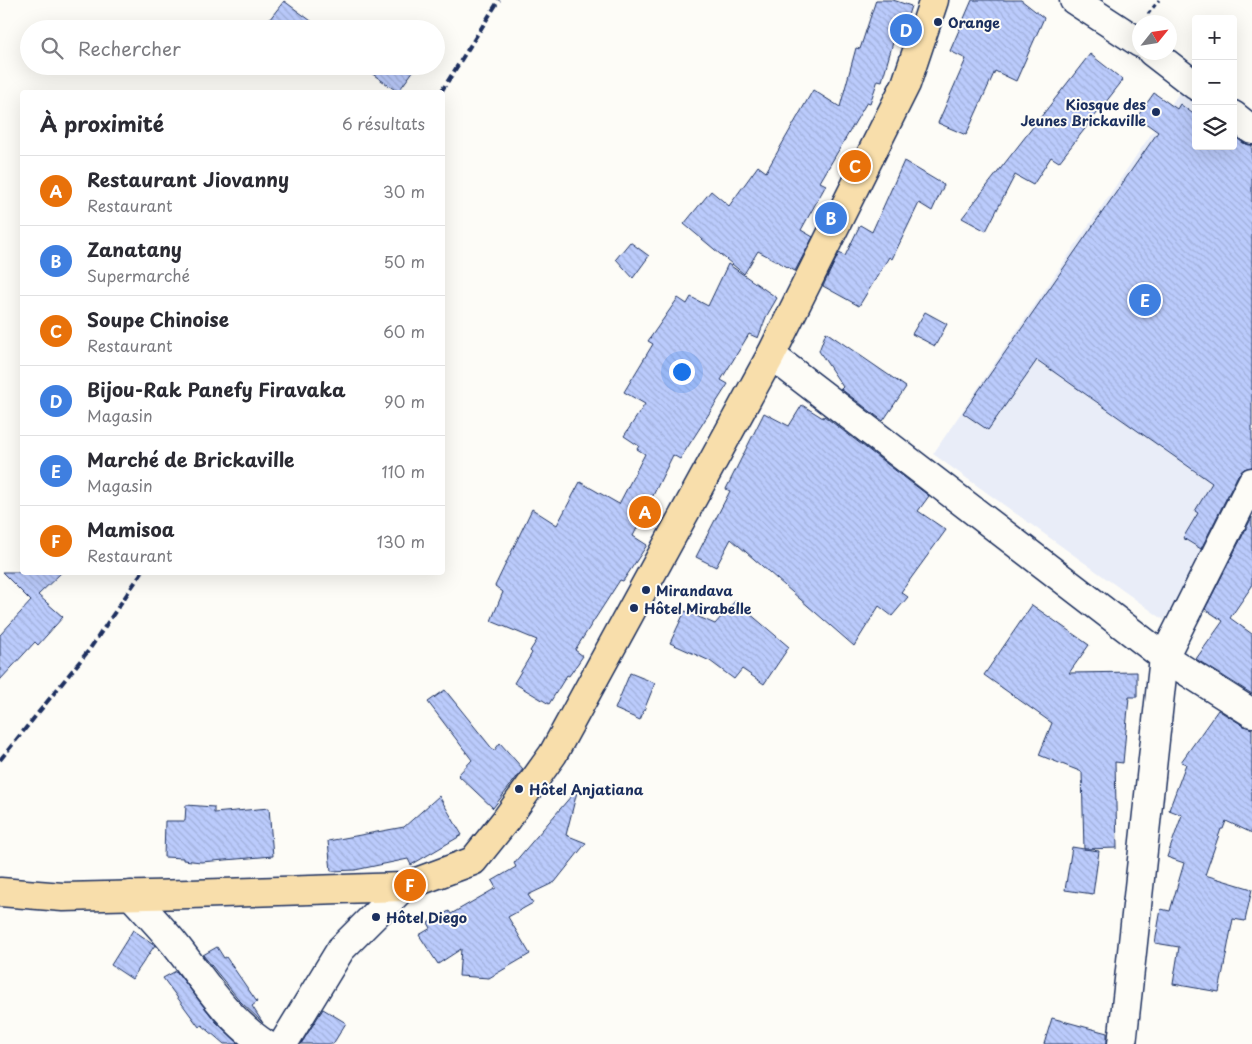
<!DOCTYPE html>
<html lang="fr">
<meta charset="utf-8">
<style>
body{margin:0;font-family:"Playpen Sans",sans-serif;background:#f2f2f3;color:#2b2b33}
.controls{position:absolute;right:15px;top:15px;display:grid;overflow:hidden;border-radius:5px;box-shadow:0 5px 20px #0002}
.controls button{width:45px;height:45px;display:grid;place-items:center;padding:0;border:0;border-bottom:1px solid #e1e1e2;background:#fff;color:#2b2b33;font:25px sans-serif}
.compass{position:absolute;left:1132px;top:15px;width:45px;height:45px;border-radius:50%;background:#fff;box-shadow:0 5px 20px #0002;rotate:60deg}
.you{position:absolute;left:681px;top:371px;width:18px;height:18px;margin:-12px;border:4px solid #fff;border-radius:50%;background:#1a73e8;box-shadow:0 0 0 8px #1a73e833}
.badge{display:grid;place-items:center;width:32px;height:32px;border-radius:50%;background:#ea580c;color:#fff;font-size:16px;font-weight:700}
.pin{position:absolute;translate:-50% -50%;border:2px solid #fff;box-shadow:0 1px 5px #0006}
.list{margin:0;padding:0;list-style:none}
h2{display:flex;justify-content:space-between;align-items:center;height:65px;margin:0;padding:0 20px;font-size:21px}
h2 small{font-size:16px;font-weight:400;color:#7c7c81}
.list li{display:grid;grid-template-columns:32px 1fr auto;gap:15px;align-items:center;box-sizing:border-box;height:70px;padding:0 20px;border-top:1px solid #e1e1e2}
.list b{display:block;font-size:19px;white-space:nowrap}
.list p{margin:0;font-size:16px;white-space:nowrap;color:#7c7c81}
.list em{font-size:16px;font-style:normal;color:#7c7c81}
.icon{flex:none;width:28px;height:28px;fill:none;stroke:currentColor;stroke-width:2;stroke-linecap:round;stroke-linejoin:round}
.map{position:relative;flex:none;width:1252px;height:1044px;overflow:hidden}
.search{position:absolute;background:#fff;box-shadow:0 5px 20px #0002;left:20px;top:20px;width:425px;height:55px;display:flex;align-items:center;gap:12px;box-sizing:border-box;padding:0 18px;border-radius:28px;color:#7c7c81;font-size:19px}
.panel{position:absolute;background:#fff;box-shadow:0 5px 20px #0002;left:20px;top:90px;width:425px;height:485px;border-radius:5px}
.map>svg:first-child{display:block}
</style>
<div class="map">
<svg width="1252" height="1044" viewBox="0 0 1252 1044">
<defs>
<pattern id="building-back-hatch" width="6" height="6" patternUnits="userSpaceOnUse" patternTransform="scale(1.25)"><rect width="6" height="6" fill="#bbcbfc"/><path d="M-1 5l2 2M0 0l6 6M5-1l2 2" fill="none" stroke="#a0afda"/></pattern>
</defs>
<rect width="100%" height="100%" fill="#fdfcf7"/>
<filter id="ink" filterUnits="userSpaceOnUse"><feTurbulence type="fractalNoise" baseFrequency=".02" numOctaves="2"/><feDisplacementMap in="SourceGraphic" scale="10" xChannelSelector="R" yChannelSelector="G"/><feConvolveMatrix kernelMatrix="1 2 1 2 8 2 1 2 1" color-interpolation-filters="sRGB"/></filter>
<g filter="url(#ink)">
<polygon fill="#e9edf8" points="1181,90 1196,100 1196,146 1233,146 1233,127 1252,140 1252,474 1164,620 933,454"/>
<g fill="url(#building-back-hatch)" stroke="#1b2f5e">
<polygon points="876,0 893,0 911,6 904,27 898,25 882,81 878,80 870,103 867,102 820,182 826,185 801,230 813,237 795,271 758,251 744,274 684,224 711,191 729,206 758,166 766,172 813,90 840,107 856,48 860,49"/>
<polygon points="972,0 1021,0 1044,18 1016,81 995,71 966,135 938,123 966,59 950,51"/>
<polygon points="284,1 322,29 262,29"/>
<polygon points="1090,54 1123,80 1059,162 1051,157 1033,185 1015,175 986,231 962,218"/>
<polygon points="365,66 409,66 414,70 398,92 364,68"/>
<polygon points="1154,93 1177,109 1180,104 1196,116 1196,146 1233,146 1233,135 1243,143 1252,145 1252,467 1244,469 1238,475 1201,549 1183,538 1198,513 1195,511 1212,483 1037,360 988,430 963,413 1158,132 1137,117"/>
<polygon points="904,161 944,185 932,211 919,203 892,259 889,257 859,306 823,286 839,253 845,256 860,225 872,232"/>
<polygon points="630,242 649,256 633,278 616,259"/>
<polygon points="728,264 777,298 766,317 758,338 749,334 721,380 728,384 680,459 673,455 633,536 647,545 623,581 620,580 575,650 583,656 569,676 567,675 549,704 514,683 532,653 530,651 537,640 491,621 503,592 495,586 532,509 557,525 580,482 619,504 645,454 637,449 639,446 624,436 645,404 624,392 653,344 648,341 678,298 687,304 691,297 708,306"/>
<polygon points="925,312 947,324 935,346 912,334"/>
<polygon points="826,332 906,387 883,421 841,389 843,387 819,351"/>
<polygon points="802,405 823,418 824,416 929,496 918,511 946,530 901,592 908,597 892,616 879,606 854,646 731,539 716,567 696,557 730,491 726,489 764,413 789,426"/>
<polygon points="1252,517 1252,586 1230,618 1252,634 1252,694 1196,659 1223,621 1205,609"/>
<polygon points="2,572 62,572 38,595 63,617 38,645 35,642 0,680 0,635 31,601"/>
<polygon points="735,601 789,647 764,684 742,669 734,679 710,661 670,643 685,611 715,624"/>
<polygon points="1032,605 1089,645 1069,673 1137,672 1137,697 1129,697 1123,763 1115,762 1117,848 1084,849 1099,851 1093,894 1065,890 1072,847 1084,849 1082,772 1039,755 1052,723 984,675"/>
<polygon points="630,673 655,683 640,720 615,709"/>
<polygon points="445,690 494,751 500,743 523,769 493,808 458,775 472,760 428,702"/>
<polygon points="1218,710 1244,726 1252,729 1252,833 1226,821 1223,829 1221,829 1205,875 1252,889 1245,921 1233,919 1219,992 1173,984 1179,947 1155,943 1161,909 1170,911 1184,863 1167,857 1182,815 1169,810 1186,764 1181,762"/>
<polygon points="578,788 566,835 586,843 555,882 528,895 533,903 508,917 530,954 489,978 459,976 461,949 438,964 419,935 431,928 428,923 449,911 451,914 496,888 492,881 516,867 514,863"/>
<polygon points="439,796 462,835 411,865 408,859 355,870 331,871 328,841 404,827"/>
<polygon points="186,805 214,807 214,813 269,808 273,856 201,862 183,860 183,858 164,857 165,821 185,821"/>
<polygon points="133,930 155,945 132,979 111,965"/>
<polygon points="217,947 224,958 226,957 257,1002 252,1006 263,1023 240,1001 203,955"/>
<polygon points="176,971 216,1022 239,1044 224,1044 202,1025 199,1027 163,978"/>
<polygon points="323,1009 346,1023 333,1044 301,1044"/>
<polygon points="1052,1018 1107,1033 1107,1044 1044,1044"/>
</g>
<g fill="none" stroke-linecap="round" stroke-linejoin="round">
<g stroke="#1b2f5e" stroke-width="31">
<g id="minor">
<polyline points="1074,0 1140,43"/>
<polyline points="1152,52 1196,86"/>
<polyline points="1233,115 1252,130"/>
<polyline points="771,355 1164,657 1252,713"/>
<path d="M131 895C146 912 163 929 177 947 204 981 228 1020 265 1044"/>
<polyline points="283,1044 341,949 403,887"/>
<polyline points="1122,1044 1164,657 1252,482"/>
</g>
</g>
<g stroke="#1b2f5e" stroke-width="31">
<polyline id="major" points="0,892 63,897 190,894 403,887 473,861 505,821 553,754 771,355 906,84 934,0"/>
</g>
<polyline stroke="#1b2f5e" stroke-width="3" stroke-dasharray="4 4" stroke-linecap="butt" points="1148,14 1159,0"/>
<use href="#minor" stroke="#fdfcf7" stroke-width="28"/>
<use href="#major" stroke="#f8deab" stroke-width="28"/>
<g stroke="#1b2f5e" stroke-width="4" stroke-dasharray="8 4" stroke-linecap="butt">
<polyline points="441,92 499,0"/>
<polyline points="0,760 89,650 142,572"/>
</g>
</g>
</g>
<g fill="#1b2f5e" stroke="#fdfcf7" stroke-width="2">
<circle cx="938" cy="22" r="5"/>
<circle cx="1156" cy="112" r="5"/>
<circle cx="646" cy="590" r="5"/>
<circle cx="634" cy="608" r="5"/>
<circle cx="519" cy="789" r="5"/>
<circle cx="376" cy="917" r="5"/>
</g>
<g text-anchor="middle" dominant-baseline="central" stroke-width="4" stroke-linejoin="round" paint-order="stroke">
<g font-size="14" font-weight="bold" fill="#1b2f5e" stroke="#fdfcf7" text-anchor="start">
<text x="948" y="22">Orange</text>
<text x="1146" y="104" text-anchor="end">Kiosque des<tspan x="1146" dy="16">Jeunes Brickaville</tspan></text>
<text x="656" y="590">Mirandava</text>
<text x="644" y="608">Hôtel Mirabelle</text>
<text x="529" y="789">Hôtel Anjatiana</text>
<text x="386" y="917">Hôtel Diego</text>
</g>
</g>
</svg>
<div class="controls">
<button>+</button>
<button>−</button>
<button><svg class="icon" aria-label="layers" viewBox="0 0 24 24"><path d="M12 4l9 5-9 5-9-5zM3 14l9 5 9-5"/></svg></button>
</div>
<svg class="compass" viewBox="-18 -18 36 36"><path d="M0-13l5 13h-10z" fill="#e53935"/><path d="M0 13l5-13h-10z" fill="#7c7c81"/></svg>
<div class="you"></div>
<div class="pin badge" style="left:645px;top:512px;background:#e8710a">A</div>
<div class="pin badge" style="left:831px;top:218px;background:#3f7fe0">B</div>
<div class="pin badge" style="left:855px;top:166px;background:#e8710a">C</div>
<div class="pin badge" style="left:906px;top:30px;background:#3f7fe0">D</div>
<div class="pin badge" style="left:1145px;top:300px;background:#3f7fe0">E</div>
<div class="pin badge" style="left:410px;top:885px;background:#e8710a">F</div>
<div class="search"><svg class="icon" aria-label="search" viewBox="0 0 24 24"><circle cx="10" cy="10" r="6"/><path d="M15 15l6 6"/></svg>Rechercher</div>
<section class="panel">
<h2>À proximité<small>6 résultats</small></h2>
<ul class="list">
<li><span class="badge" style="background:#e8710a">A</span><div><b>Restaurant Jiovanny</b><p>Restaurant</p></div><em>30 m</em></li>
<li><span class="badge" style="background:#3f7fe0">B</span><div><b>Zanatany</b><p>Supermarché</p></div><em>50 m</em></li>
<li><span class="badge" style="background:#e8710a">C</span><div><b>Soupe Chinoise</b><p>Restaurant</p></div><em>60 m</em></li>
<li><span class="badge" style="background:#3f7fe0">D</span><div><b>Bijou-Rak Panefy Firavaka</b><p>Magasin</p></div><em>90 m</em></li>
<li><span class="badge" style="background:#3f7fe0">E</span><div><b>Marché de Brickaville</b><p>Magasin</p></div><em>110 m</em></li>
<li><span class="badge" style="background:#e8710a">F</span><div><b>Mamisoa</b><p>Restaurant</p></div><em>130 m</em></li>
</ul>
</section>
</div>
